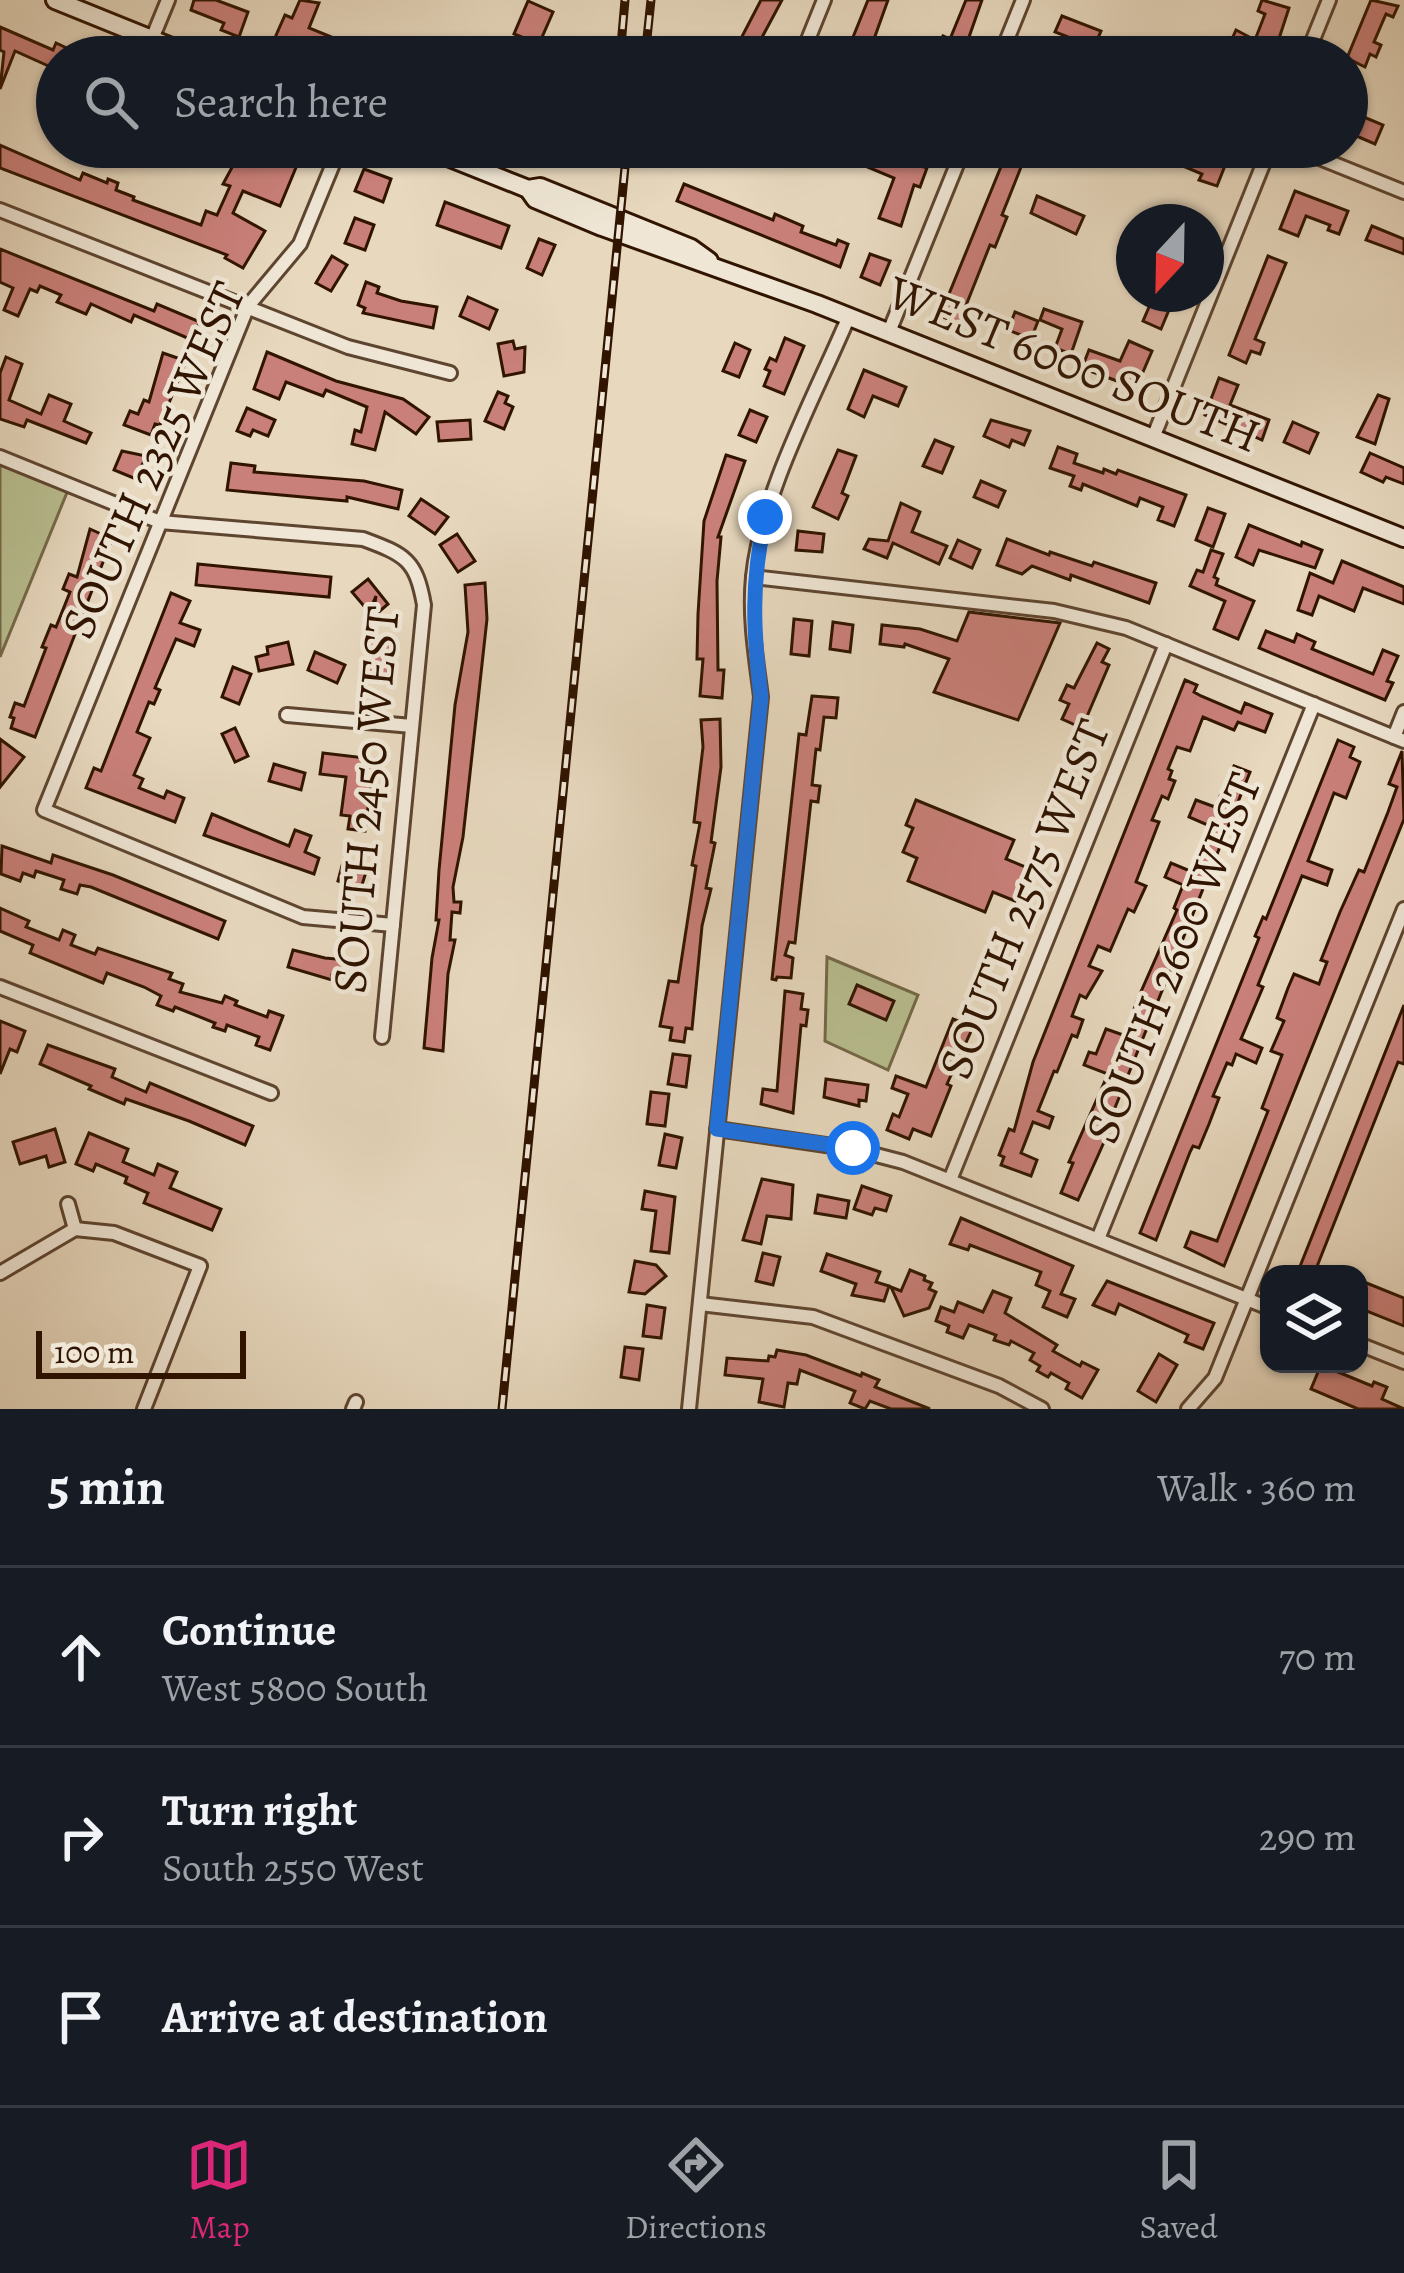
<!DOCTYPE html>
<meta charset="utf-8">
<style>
body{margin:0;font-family:Alegreya,serif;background:#242831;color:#f1f3f6}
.controls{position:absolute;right:36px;bottom:36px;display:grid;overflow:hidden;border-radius:24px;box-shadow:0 3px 9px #0004}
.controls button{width:108px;height:108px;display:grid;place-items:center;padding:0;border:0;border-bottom:3px solid #363941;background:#171b24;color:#f1f3f6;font:60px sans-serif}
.compass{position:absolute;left:1116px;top:204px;width:108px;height:108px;border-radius:50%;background:#171b24;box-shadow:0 3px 9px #0004;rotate:202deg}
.scale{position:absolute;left:36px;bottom:30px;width:210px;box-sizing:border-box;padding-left:12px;border:6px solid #301400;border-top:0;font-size:33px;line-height:42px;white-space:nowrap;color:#301400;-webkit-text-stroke:9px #efe6d5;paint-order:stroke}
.stop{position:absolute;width:36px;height:36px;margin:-27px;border:9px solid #1a73e8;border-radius:50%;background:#fff}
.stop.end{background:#1a73e8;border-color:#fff;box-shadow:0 3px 12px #0008}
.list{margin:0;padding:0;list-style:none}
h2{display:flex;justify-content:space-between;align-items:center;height:156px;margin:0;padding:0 48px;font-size:51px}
h2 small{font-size:39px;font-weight:400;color:#9ea1a6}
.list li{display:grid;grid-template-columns:78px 1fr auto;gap:36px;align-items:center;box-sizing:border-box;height:180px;padding:0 48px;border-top:3px solid #363941}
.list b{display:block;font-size:45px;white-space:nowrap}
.list p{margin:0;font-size:39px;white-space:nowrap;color:#9ea1a6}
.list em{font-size:39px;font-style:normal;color:#9ea1a6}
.icon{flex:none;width:66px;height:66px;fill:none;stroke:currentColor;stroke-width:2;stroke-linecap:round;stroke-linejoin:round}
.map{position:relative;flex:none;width:1404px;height:1409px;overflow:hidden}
.search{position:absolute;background:#171b24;box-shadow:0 3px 9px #0004;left:36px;right:36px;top:36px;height:132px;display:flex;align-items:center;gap:30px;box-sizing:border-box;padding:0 42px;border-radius:66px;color:#9ea1a6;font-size:45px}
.sheet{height:696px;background:#171b24}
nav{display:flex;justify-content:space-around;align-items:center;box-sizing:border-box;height:168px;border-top:3px solid #363941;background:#171b24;font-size:33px;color:#9ea1a6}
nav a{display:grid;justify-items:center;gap:6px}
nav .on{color:#db2777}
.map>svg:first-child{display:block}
</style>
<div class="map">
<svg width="1404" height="1409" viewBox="0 0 1404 1409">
<rect width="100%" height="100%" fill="#e7d8be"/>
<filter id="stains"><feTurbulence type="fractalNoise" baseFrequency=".00167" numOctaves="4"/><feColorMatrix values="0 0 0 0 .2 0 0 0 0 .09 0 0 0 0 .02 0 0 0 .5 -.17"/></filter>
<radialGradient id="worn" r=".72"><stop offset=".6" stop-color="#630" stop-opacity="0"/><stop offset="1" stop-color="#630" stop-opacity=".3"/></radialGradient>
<g fill="#b8be90" stroke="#746948" stroke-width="3">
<polygon points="0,463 68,490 0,657"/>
<polygon points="827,957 918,995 888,1070 825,1041"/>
</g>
<g fill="#ca807a" stroke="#301400" stroke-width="3">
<polygon points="194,0 216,0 248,12 239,37 221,30 224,23 191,10"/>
<polygon points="300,0 319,3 309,28 344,42 338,57 301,57 270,49 285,15 292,18"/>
<polygon points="761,0 782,0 753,54 737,46"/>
<polygon points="868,0 888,0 874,39 867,57 845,57"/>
<polygon points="966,0 982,0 962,57 936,52 943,36 950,39"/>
<polygon points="1262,0 1289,8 1273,57 1224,57 1236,30 1255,40 1265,14 1258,11"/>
<polygon points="1371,0 1398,6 1393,17 1386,14 1374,42 1381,45 1376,57 1370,54 1365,67 1347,58"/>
<polygon points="528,1 553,12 539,44 514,34"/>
<polygon points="1062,16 1101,31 1094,47 1055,32"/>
<polygon points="0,27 53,50 56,43 86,57 57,57 53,68 15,51 0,89 4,52 0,50"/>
<polygon points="1347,110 1383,125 1375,144 1347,132"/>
<polygon points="0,145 80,180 83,173 107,183 108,179 118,183 116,190 134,197 133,200 201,225 206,211 217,215 230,186 223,184 243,147 289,147 302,153 280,206 243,191 233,213 265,231 243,268 225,258 227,255 0,168"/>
<polygon points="820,147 870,147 927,168 920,187 914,185 901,226 879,218 894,178"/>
<polygon points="1009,147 1029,147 1002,215 1007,217 995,247 990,245 959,323 940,316"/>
<polygon points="1138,147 1189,147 1226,163 1217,186 1199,180 1202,174"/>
<polygon points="364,169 391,179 383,202 355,191"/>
<polygon points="684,184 773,220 775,214 803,226 801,232 836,245 838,240 848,244 840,267 677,201"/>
<polygon points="1295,191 1348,211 1339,234 1328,230 1330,225 1306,216 1298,236 1280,229"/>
<polygon points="1037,196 1084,216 1076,234 1031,213"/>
<polygon points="445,202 509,226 501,248 437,225"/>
<polygon points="355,218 374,225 365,250 345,243"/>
<polygon points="1372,226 1404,239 1404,254 1366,240"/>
<polygon points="539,239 555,245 542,275 527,268"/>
<polygon points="0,249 154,311 157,304 200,322 192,340 134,315 131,322 91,304 86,314 57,302 61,295 40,286 37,292 30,289 18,316 4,310 13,288 0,282"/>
<polygon points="870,254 890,261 880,285 861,277"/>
<polygon points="332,256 347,265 331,291 316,283"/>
<polygon points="1268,256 1286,263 1255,339 1264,343 1260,354 1251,351 1246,363 1229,355"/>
<polygon points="366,282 379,287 377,293 401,301 437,307 433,328 363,313 365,308 358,305"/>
<polygon points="468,297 497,310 489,329 460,316"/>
<polygon points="1153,298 1171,305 1161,329 1143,321"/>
<polygon points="1044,309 1082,322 1071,354 1055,348 1062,329 1040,320"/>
<polygon points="1015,312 1038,321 1031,339 1008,330"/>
<polygon points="785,338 804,346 784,394 764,386 770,371 765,369 770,358 776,361"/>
<polygon points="513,341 515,349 525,347 524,372 504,376 498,344"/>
<polygon points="1129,341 1152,351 1136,388 1082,368 1089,350 1120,361"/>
<polygon points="735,343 750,350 739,377 723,371"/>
<polygon points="267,352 336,381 403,399 429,417 416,434 385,412 375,450 352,444 355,430 361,432 367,407 326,390 323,396 286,382 279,399 254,389"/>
<polygon points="163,353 186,361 160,425 155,424 151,435 124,425 130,411 138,414 144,400 149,402"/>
<polygon points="6,357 22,364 9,400 41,414 49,395 71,404 64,421 91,433 86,443 27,420 24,427 0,419 0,373"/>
<polygon points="864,370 906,387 898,406 873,396 864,417 848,409"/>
<polygon points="1219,378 1238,385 1230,405 1269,420 1262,440 1205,415"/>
<polygon points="498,392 508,396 505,403 513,407 504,429 485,421"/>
<polygon points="1378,395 1389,399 1375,444 1357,437"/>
<polygon points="247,408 275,420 268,436 253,430 250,436 237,431"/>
<polygon points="750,410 767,417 756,442 739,435"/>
<polygon points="470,420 471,439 439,441 437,422"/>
<polygon points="991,420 1030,431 1024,445 1012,440 1009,447 984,436"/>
<polygon points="1293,422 1318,433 1309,453 1284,442"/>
<polygon points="935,440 953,447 942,473 923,466"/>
<polygon points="1058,447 1077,454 1074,463 1103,473 1104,469 1116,474 1118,470 1186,495 1174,526 1158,520 1163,507 1140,498 1137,506 1083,484 1081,490 1070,486 1074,476 1050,468"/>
<polygon points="838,450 856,456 842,493 848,496 838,519 813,507"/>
<polygon points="122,451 146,456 136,479 114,470"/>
<polygon points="1370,453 1404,468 1404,484 1386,477 1383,482 1361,472"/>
<polygon points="726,455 745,461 718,537 721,537 717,581 718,670 724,670 722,698 700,696 703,659 697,659 698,614 704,521"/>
<polygon points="231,463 255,466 254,472 364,481 402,490 398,509 347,497 347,501 227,490"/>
<polygon points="981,481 1005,491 998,507 974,497"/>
<polygon points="421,499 448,517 435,534 409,516"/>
<polygon points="901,503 920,512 912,532 947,546 939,564 893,543 887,558 864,549 869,539 888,541"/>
<polygon points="1208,508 1225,514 1213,547 1196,540"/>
<polygon points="1249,525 1301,546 1302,542 1322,550 1315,568 1259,550 1253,565 1236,557"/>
<polygon points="90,529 112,539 35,737 11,728 14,718 10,717 15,703 24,706 46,648 42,647 51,625 56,627 70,592 63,589 69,574 77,577"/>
<polygon points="798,531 824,534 822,552 796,550"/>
<polygon points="457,534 475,561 458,572 440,545"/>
<polygon points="1007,539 1049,555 1050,552 1092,566 1094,562 1156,583 1149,603 1071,575 1070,580 1032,566 1022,574 997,565"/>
<polygon points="958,540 980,550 972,568 950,558"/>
<polygon points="1211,550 1223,554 1214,577 1218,579 1216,585 1254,601 1238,639 1214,629 1225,601 1190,586 1197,570 1203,572"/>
<polygon points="1342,561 1404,587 1404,604 1363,588 1354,611 1319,596 1312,615 1298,610 1310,573 1333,583"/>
<polygon points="198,564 331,577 329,597 196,585"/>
<polygon points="368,579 388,604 373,617 376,596 369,612 352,592"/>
<polygon points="485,583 487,619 463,837 453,887 454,902 461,902 460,913 452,912 450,940 455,940 448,974 443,1051 424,1048 432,958 439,920 436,920 439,870 455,705 468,632 465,585"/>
<polygon points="171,593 190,601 180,623 200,630 194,646 176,639 155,688 160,690 154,704 149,702 137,732 150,738 134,775 143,779 139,788 164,798 167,791 184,798 175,822 86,788 94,768 101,771"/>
<polygon points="969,612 1060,623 1018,720 934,692 949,659 905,644 904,647 880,644 882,625 920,629 957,641"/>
<polygon points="794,619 812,621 809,656 791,654"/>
<polygon points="833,622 853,625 850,652 830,649"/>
<polygon points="1266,631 1294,642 1297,634 1315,642 1312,649 1373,674 1383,650 1398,656 1387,681 1393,683 1385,700 1259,648"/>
<polygon points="370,639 392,642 387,680 366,677"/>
<polygon points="288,642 293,664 259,671 256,657 268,654 267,647"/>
<polygon points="1097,643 1109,649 1102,662 1109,665 1082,728 1062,719 1069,704 1060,700 1067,685 1074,688"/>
<polygon points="315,652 345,665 337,683 308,670"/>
<polygon points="233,667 251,674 239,704 222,697"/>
<polygon points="1185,680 1197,685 1194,692 1201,696 1241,713 1245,703 1272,714 1265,732 1238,722 1234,730 1203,717 1190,751 1177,747 1168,769 1172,771 1169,779 1175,781 1168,799 1162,796 1152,820 1159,822 1136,882 1146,886 1134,912 1128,909 1110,951 1098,946 1089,966 1102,971 1086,998 1080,995 1072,1016 1083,1020 1077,1037 1072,1035 1057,1072 1054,1071 1038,1111 1053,1117 1049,1128 1033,1122 1021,1153 1037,1160 1031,1176 1001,1165 1004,1157 999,1155 1009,1129 1014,1131 1033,1062"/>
<polygon points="812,696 838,698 836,718 824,717 820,750 816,749 812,785 820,786 818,802 811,801 795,943 789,942 785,955 793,958 791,978 777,977 776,980 772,979 799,734 806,735"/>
<polygon points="720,719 721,767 711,842 715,843 706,888 711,889 702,926 692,1029 686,1028 684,1042 670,1040 672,1028 660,1026 669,981 678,982 696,866 692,865 700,823 694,822 703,747 701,720"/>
<polygon points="235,728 248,756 235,762 222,734"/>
<polygon points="0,739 24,757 0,787"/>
<polygon points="1338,740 1354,747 1350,757 1360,762 1346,798 1334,793 1308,861 1332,870 1327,885 1302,876 1258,985 1263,987 1241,1039 1262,1048 1256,1063 1236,1054 1232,1065 1227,1063 1213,1096 1219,1098 1209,1124 1199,1148 1193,1146 1190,1152 1156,1240 1140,1233 1259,938 1255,936 1263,917 1266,919"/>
<polygon points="1402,751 1404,819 1224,1266 1185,1247 1191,1232 1217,1241 1268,1111 1262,1108 1282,1055 1271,1051 1284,1021 1277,1018 1288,988 1294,974 1319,984 1327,962 1321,960 1340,912 1359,870 1364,872 1388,812 1397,787 1389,784"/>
<polygon points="323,753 374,759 365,831 348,829 350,816 341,815 346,777 320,774"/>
<polygon points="274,764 305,773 301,790 269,781"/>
<polygon points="1234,766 1250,772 1106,1130 1109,1131 1078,1200 1061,1193 1073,1163 1069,1162 1108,1074 1084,1065 1089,1052 1096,1054 1106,1029 1126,1036 1136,1003 1177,910 1174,908 1183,885 1165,877 1171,863 1190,871 1210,826 1189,817 1196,800 1215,807"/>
<polygon points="916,800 1014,840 1006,859 1028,868 1015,901 993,892 985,912 908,881 917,858 903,852 913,828 906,825"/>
<polygon points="212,814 289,846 295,830 311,836 305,852 319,858 314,874 204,835"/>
<polygon points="2,846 51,863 53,855 113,875 225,921 218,939 91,887 80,885 77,894 61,889 64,880 36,871 34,877 23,873 20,881 1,874"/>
<polygon points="343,862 367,869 361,888 338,881"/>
<polygon points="0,908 29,921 26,927 59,940 63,930 75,935 71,945 95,954 98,948 172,973 169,979 183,984 180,992 222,1003 225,996 237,1001 235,1005 267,1017 269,1011 283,1016 270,1050 256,1045 259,1037 227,1025 225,1031 213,1027 215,1023 175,1007 173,1011 157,1005 161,996 144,987 107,973 103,983 30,953 33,945 0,931"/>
<polygon points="293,950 325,958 358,961 356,979 332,975 332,980 288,967"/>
<polygon points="857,985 894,1001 886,1020 849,1004"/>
<polygon points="785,991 803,994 801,1009 808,1010 806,1026 801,1025 793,1113 761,1104 763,1089 777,1091"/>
<polygon points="1404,1005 1404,1064 1398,1062 1314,1274 1297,1274"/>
<polygon points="953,1019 973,1027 947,1084 951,1086 931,1136 913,1129 909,1139 887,1130 893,1114 899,1117 908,1094 892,1088 896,1076 926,1087"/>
<polygon points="0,1021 25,1031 17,1052 10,1049 0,1074"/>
<polygon points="48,1045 115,1069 112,1077 146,1092 150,1083 253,1126 245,1145 189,1121 126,1099 124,1104 89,1089 91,1086 40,1064"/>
<polygon points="673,1054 690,1056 686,1087 668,1084"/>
<polygon points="826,1079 868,1085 866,1101 859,1100 859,1106 824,1097"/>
<polygon points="651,1092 669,1094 665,1126 647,1124"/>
<polygon points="55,1129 65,1162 49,1167 46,1156 20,1164 13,1142"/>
<polygon points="89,1133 128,1149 123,1162 154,1175 158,1164 177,1172 170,1188 221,1209 212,1230 144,1203 148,1193 125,1183 127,1177 96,1164 93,1171 76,1164"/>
<polygon points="665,1134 682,1138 676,1168 659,1165"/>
<polygon points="762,1179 793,1185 791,1219 767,1216 761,1244 743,1240"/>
<polygon points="862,1186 891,1196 886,1211 875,1208 872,1215 854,1209"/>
<polygon points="645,1191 675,1197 669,1253 651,1251 656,1211 642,1209"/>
<polygon points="818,1195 849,1201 846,1218 815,1213"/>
<polygon points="961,1218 1073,1266 1061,1294 1075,1299 1067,1317 1043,1307 1050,1291 1036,1285 1041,1272 970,1245 968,1250 950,1244"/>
<polygon points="763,1253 780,1257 773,1285 756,1281"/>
<polygon points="827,1254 880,1272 876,1282 889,1286 884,1301 852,1295 856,1284 821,1271"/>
<polygon points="635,1261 656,1265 666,1276 645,1294 629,1292"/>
<polygon points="910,1270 925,1276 924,1280 932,1283 929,1289 936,1292 929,1308 904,1316 891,1287 901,1291"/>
<polygon points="1359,1280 1404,1298 1404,1326 1359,1308"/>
<polygon points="1107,1281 1214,1323 1203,1349 1185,1342 1188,1335 1119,1304 1115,1314 1093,1305"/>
<polygon points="993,1291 1011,1298 1005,1313 1057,1345 1053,1351 1080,1366 1082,1362 1098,1370 1082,1398 1066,1389 1069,1383 1051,1373 1048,1377 1037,1371 1040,1366 1030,1360 1034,1353 1011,1341 1009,1345 994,1340 996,1335 969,1325 963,1338 947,1332 949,1326 936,1321 941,1307 954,1312 958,1302 983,1312"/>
<polygon points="647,1305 665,1308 661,1338 643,1336"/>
<polygon points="625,1347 643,1349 639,1380 621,1377"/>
<polygon points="777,1350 806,1355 861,1376 862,1373 879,1380 875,1387 930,1409 891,1409 870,1401 865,1409 850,1403 855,1391 800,1370 797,1384 788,1383 784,1407 759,1402 763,1379 725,1375 727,1358 768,1361 769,1356 775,1357"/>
<polygon points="1159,1354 1177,1365 1156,1402 1138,1391"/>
<polygon points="1321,1365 1372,1386 1374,1382 1387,1387 1382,1399 1404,1409 1358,1409 1311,1389"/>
</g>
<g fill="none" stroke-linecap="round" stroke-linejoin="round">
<g stroke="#5e4530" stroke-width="18">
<g id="street">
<polyline points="152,39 168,0"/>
<polyline points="1007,41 1046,57"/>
<polyline points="801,57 824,0"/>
<polyline points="1000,57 1023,0"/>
<polyline points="1306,57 1329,0"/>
<polyline points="340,147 300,244 248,306 44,810 303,917 393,925"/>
<polyline points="1292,147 1404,192"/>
<polyline points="0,210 348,347 450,373"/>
<polyline points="889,332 964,147"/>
<polyline points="1153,438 1270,147"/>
<path d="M0 457 160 522 363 539C406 555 416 560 424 605L382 1037"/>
<polyline points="753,577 1054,611 1126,628 1404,741"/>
<polyline points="287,715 412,726"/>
<polyline points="1394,737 1404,712"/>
<polyline points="0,987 271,1093"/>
<polyline points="717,1129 853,1149 903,1162 1269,1308"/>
<polyline points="950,1180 1166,644"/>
<polyline points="68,1204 75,1229"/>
<polyline points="1098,1239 1314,704"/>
<polyline points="0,1273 75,1229 114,1233 200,1266 144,1409"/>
<polyline points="700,1304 813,1317 999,1386 1042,1409"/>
<polyline points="1359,1344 1404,1362"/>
<polyline points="353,1409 356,1402"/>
<path d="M689 1409 761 697C756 658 749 617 753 577 761 494 816 394 849 316"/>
<polyline points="1188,1409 1215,1378 1404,909"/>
</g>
</g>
<g stroke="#301400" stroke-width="22">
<g id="secondary">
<polyline points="55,0 196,57"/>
<polyline points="423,147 528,189 540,187 691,248 709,261"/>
<polyline points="528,189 535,199 602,227 817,304 1404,538"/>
</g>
</g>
<use href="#street" stroke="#efe6d5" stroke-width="12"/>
<use href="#secondary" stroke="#efe6d5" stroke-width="16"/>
<g stroke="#301400" stroke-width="9">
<g id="rail">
<polyline points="620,57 625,0"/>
<polyline points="645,57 651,0"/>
<polyline points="502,1409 627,147"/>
</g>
</g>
<use href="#rail" stroke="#efe6d5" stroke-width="4.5" stroke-dasharray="14" stroke-linecap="butt"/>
</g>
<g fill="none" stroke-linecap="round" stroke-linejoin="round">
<path stroke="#1a73e8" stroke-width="15" d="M765 517C751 584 753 629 761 697L717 1129 853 1148"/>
</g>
<g text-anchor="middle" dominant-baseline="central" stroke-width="9" stroke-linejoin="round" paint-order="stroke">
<g font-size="48" fill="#301400" stroke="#efe6d5">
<text transform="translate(1074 364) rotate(22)">WEST 6000 SOUTH</text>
<text transform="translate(153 460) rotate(-66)">SOUTH 2325 WEST</text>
<text transform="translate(366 800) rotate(-85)">SOUTH 2450 WEST</text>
<text transform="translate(1024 899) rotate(-68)">SOUTH 2575 WEST</text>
<text transform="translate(1173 958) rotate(-68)">SOUTH 2600 WEST</text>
</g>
</g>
<rect width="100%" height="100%" filter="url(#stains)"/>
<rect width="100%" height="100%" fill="url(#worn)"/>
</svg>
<div class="controls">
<button><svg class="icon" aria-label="layers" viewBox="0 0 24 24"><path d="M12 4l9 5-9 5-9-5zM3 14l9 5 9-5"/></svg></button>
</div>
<svg class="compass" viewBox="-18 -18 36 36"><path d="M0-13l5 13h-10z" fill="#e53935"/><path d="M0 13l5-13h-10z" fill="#9ea1a6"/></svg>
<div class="scale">100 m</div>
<div class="stop" style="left:853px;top:1148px"></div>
<div class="stop end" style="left:765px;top:517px"></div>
<div class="search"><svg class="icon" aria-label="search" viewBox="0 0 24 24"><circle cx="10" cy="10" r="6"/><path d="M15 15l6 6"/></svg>Search here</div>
</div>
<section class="sheet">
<h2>5 min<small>Walk · 360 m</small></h2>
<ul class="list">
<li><svg class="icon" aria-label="ahead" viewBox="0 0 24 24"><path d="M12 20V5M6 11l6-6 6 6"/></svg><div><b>Continue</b><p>West 5800 South</p></div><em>70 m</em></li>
<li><svg class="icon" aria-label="right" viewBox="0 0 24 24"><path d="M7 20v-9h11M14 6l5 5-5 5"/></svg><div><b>Turn right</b><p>South 2550 West</p></div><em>290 m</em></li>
<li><svg class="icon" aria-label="arrive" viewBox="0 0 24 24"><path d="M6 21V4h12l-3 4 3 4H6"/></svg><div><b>Arrive at destination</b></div></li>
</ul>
</section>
<nav>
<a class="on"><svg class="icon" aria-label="map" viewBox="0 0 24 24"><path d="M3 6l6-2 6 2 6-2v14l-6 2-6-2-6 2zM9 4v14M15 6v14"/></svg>Map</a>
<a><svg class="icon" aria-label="directions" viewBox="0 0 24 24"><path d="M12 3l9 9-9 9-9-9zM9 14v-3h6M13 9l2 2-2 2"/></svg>Directions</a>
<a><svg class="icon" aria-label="saved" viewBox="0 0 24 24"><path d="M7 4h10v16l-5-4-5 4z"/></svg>Saved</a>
</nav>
